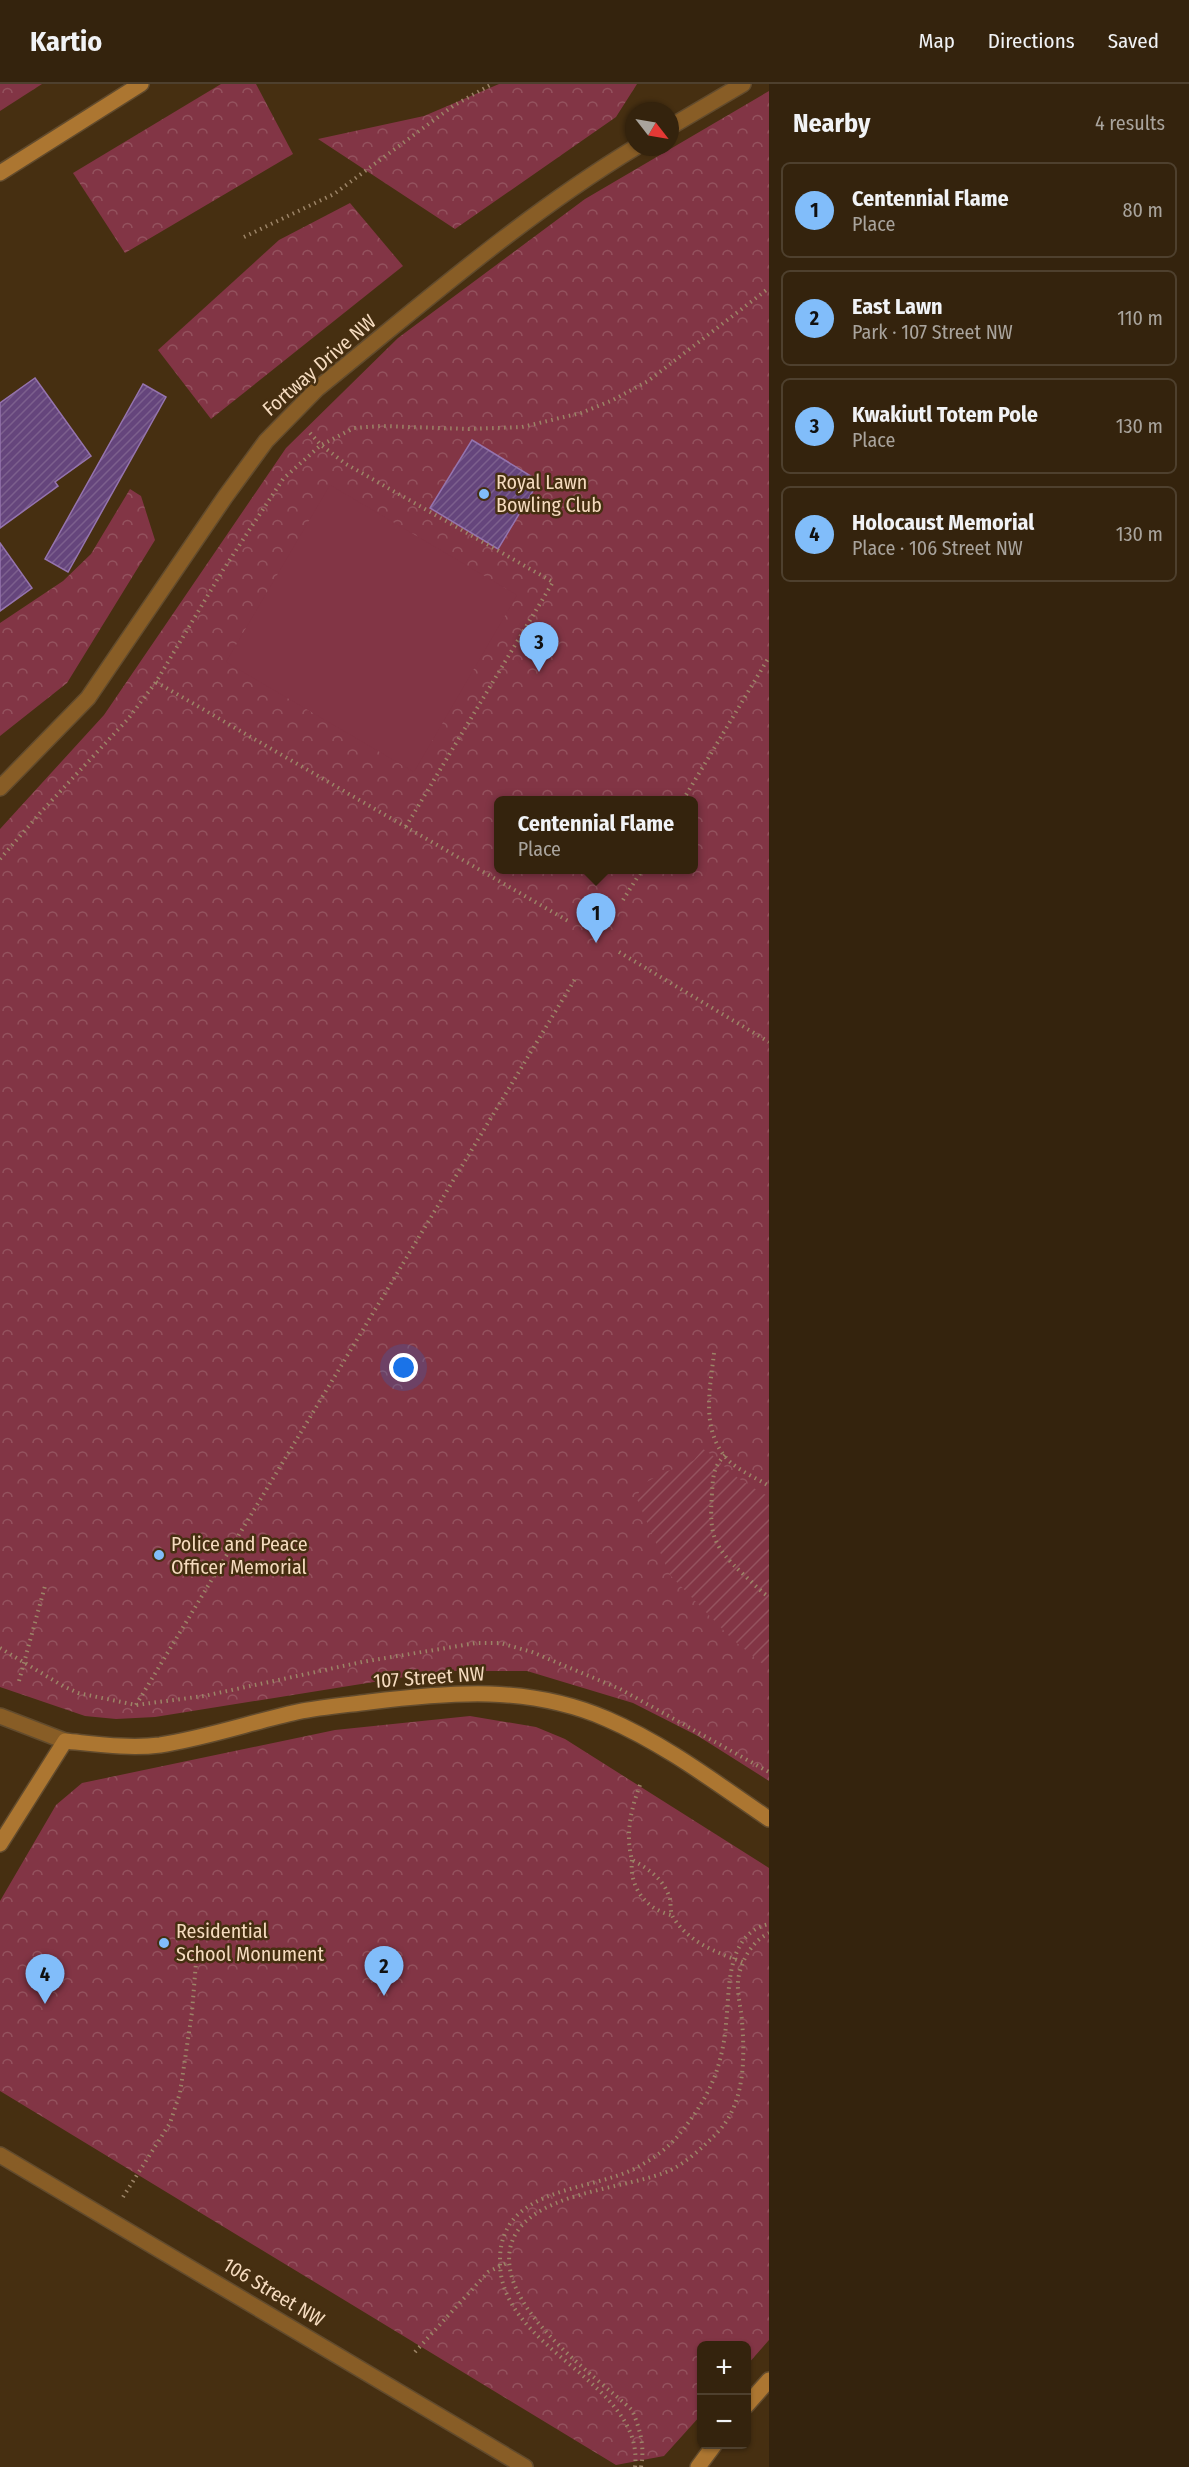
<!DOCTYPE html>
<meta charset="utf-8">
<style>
body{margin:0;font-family:"Fira Sans Condensed",sans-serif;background:#3f2f1b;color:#f1f3f6}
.controls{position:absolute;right:18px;bottom:18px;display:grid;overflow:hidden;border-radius:9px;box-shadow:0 2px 4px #0004}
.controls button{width:54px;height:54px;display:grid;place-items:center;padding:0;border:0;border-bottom:2px solid #4e402e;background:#34230d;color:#f1f3f6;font:30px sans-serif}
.compass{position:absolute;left:625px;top:18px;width:54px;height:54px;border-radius:50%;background:#34230d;box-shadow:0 2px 4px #0004;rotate:121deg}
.you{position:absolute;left:404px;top:1284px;width:21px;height:21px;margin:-15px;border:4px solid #fff;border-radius:50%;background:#1a73e8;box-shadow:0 0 0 9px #1a73e833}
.badge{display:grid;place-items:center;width:39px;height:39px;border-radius:50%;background:#81bdfa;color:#111;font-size:20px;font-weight:700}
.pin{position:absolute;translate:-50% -50px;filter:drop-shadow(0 2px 3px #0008)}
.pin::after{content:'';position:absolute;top:32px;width:21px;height:18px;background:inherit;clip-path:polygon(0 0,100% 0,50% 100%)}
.popup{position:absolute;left:494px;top:712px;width:204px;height:78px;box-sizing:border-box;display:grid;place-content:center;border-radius:9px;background:#34230d;filter:drop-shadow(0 2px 4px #0005);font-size:20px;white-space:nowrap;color:#a9a49d}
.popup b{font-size:22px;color:#f1f3f6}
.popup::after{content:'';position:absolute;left:50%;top:100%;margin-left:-12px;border:12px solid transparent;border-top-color:#34230d}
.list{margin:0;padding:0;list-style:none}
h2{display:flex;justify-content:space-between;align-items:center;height:78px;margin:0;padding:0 24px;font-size:26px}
h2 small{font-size:20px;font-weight:400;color:#a9a49d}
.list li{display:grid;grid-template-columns:39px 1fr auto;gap:18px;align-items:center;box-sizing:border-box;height:96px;margin:0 12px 12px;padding:0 12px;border:2px solid #4e402e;border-radius:9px}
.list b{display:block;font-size:22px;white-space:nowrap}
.list p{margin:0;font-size:20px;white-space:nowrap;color:#a9a49d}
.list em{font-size:20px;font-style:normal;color:#a9a49d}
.map{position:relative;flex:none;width:769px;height:2383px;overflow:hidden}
header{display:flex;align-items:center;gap:36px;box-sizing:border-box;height:84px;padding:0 30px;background:#34230d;border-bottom:2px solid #4e402e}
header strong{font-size:28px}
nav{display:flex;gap:33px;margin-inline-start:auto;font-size:21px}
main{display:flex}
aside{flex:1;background:#34230d}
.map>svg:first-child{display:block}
</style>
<header>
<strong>Kartio</strong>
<nav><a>Map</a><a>Directions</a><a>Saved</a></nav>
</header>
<main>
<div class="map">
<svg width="769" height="2383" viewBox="0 0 769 2383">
<defs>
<pattern id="forest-crowns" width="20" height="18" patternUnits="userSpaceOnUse" patternTransform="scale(1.5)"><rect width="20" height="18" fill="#823545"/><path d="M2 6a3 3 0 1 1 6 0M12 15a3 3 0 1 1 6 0" fill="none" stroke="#94525e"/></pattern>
<pattern id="garden-furrows" width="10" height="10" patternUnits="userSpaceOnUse" patternTransform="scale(1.5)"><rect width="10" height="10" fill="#823545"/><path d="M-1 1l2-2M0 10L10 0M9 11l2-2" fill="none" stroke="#94525e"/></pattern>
<pattern id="building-hatch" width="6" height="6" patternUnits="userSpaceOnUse" patternTransform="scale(1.5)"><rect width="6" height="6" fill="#65457c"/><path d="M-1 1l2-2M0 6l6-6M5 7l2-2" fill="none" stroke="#7c5f8d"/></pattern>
</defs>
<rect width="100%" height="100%" fill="#462f11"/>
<g fill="url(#forest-crowns)" fill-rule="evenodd">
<polygon points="0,0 42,0 0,27"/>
<polygon points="221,0 256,0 293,70 125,169 73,89"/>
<polygon points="499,0 637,0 616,33 455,145 318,55 424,32"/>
<path d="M769 7V1697L698 1652 633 1619 527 1587H442L155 1633 116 1635 85 1632 0 1603V745L104 631 286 364 398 254 585 115ZM498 716H694V786H498Z"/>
<polygon points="350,119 403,182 211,335 158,266 279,156"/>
<polygon points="130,405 141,412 155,456 67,599 0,652 0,539 63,497 91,470"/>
<polygon points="470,1632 536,1643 565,1655 769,1784 769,2256 747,2281 746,2262 702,2262 701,2331 664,2372 616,2381 0,2007 0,1817 56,1721 82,1699 335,1646"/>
</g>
<path fill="url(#garden-furrows)" d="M703 1365C712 1370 717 1376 725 1383 737 1395 754 1404 769 1413V1585L732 1555 670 1491 636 1413 645 1399 664 1388 684 1382 694 1376Z"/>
<polygon fill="#823545" points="330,401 517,511 414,688 226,578"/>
<g fill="url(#building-hatch)" stroke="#9574ae" stroke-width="1.5">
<polygon points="35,294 91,372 55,398 58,402 0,444 0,319"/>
<polygon points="143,300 166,313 68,488 45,475"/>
<polygon points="472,356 539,397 498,465 430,424"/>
<polygon points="0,459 32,504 0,527"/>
</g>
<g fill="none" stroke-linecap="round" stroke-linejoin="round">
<g stroke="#624b2d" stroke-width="18">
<g id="street">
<polyline points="670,43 743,0"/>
<path d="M0 704 88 614 225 413 266 357 317 305C421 221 522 132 636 63"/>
<polyline points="0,1632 65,1657"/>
<polyline points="0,2071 525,2383"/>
</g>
</g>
<g stroke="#624b2d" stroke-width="18">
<g id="secondary">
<polyline points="0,89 141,0"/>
<path d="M0 1760 65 1657C96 1660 129 1665 160 1661 206 1654 252 1638 297 1628 321 1623 346 1621 369 1618 451 1608 529 1601 607 1635 665 1660 716 1699 769 1735"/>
<polyline points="746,2322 769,2296"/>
<polyline points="698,2383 715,2360"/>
</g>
</g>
<g stroke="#9c8467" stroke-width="4" stroke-dasharray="1.5 4.5" stroke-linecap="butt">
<polyline points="244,153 334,110 453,22 492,0"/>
<polyline points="310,349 321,361 346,380 553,498 405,744"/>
<polyline points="156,598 568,837"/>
<polyline points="683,716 769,573"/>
<polyline points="0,775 41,728 128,635 156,598 223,486 283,395 321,361 354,344 381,342 469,345 522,343 581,329 613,316 648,297 769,204"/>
<polyline points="623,816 642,786"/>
<polyline points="619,868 769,958"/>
<path d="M714 1269C710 1306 700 1347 729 1377 740 1387 756 1394 769 1402"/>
<path d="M725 1371C713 1383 713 1393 712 1409 709 1452 713 1462 744 1491 752 1498 760 1507 769 1513"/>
<polyline points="0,1564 63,1602 78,1609 136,1621 204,1612 362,1578 476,1559 500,1559 532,1568 620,1605 769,1688"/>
<polyline points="19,1597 45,1502"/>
<polyline points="136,1621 575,895"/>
<path d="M640 1701C631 1725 625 1750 632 1776 649 1785 664 1795 670 1815 671 1821 670 1828 673 1833 688 1858 717 1869 743 1878"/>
<path d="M632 1776C629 1802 645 1825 671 1831"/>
<polyline points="123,2113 170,2039 180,2009 192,1928 196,1878"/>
<polyline points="415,2268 488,2188 509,2178"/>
<path d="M635 2383C645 2297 497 2266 500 2175 501 2102 590 2108 636 2084 653 2075 670 2063 682 2047 696 2029 708 2011 716 1989 721 1974 725 1956 726 1940 730 1906 725 1850 769 1840"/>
<path d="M641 2383C645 2362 640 2345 632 2326 593 2290 499 2225 510 2165 521 2107 628 2106 671 2086 687 2078 704 2062 717 2049 745 2020 745 1975 742 1937 741 1924 737 1910 738 1897 740 1878 752 1857 769 1849"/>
</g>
<use href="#street" stroke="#885d26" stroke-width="15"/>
<use href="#secondary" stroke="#ac7631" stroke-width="15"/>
</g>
<g fill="#81bdfa" stroke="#462f11" stroke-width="2">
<circle cx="484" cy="410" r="6"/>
<circle cx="159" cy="1471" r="6"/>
<circle cx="164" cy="1859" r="6"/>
</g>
<g text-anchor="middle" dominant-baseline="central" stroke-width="5" stroke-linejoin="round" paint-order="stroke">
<g font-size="20" fill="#f5dbbf" stroke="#462f11">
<text transform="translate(319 281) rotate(-41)">Fortway Drive NW</text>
<text transform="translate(429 1593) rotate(-4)">107 Street NW</text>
<text transform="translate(274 2208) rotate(31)">106 Street NW</text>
</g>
<g font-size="20" fill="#f5dbbf" stroke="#462f11" text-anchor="start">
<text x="496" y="398">Royal Lawn<tspan x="496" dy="23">Bowling Club</tspan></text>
<text x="171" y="1460">Police and Peace<tspan x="171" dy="23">Officer Memorial</tspan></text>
<text x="176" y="1847">Residential<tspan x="176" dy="23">School Monument</tspan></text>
</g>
</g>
</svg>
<div class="controls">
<button>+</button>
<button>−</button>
</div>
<svg class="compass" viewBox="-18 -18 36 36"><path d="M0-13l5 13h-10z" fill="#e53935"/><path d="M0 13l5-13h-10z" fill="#a9a49d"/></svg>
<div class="you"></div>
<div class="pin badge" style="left:596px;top:859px">1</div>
<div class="popup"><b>Centennial Flame</b>Place</div>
<div class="pin badge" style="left:384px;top:1912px">2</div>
<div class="pin badge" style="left:539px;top:588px">3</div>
<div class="pin badge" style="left:45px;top:1920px">4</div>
</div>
<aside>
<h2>Nearby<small>4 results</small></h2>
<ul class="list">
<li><span class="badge">1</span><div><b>Centennial Flame</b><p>Place</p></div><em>80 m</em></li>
<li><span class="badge">2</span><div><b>East Lawn</b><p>Park · 107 Street NW</p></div><em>110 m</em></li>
<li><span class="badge">3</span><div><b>Kwakiutl Totem Pole</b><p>Place</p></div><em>130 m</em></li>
<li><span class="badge">4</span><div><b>Holocaust Memorial</b><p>Place · 106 Street NW</p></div><em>130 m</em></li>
</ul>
</aside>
</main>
